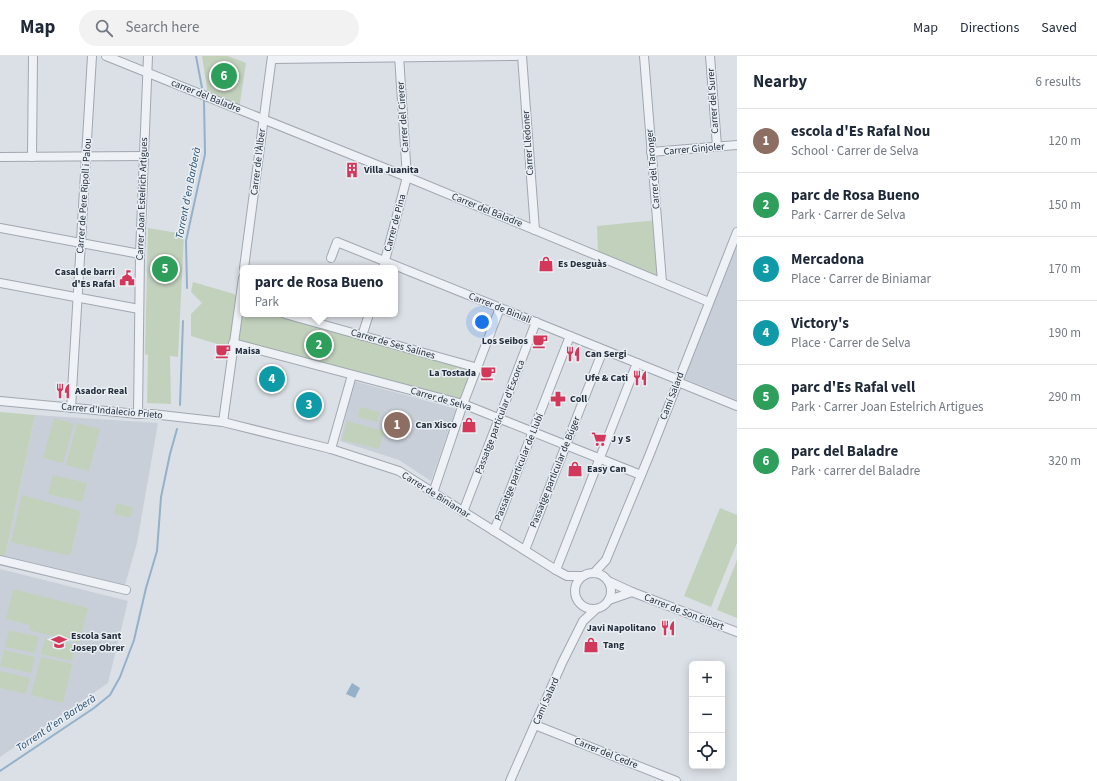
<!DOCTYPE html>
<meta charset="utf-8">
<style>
body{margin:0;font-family:"Source Sans 3",sans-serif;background:#f2f2f3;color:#1f2937}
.controls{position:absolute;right:12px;bottom:12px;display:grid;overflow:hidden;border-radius:6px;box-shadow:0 2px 10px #0003}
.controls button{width:36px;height:36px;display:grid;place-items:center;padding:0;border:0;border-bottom:1px solid #e0e1e3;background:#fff;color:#1f2937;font:20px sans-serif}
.you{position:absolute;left:482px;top:266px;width:14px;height:14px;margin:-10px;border:3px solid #fff;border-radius:50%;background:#1a73e8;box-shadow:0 0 0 6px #1a73e833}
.badge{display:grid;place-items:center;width:26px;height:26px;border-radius:50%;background:#d3385a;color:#fff;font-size:13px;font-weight:700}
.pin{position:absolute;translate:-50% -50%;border:2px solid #fff;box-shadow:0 1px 4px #0006}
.popup{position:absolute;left:240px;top:209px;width:158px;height:52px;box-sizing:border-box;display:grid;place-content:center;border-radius:6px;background:#fff;filter:drop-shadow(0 1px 3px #0005);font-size:13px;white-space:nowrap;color:#747a83}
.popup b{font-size:15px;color:#1f2937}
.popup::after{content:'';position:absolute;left:50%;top:100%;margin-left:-8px;border:8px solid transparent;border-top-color:#fff}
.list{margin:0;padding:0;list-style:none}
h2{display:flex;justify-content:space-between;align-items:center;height:52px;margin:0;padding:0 16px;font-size:17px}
h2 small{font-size:13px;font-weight:400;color:#747a83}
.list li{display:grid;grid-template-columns:26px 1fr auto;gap:12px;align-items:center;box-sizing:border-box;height:64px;padding:0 16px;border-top:1px solid #e0e1e3}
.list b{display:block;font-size:15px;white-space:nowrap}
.list p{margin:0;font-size:13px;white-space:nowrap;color:#747a83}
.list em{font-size:13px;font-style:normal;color:#747a83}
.icon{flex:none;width:22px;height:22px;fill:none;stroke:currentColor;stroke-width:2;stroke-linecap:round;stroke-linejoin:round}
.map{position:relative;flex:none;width:737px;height:725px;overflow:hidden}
header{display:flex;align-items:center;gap:24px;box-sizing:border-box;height:56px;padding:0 20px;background:#fff;border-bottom:1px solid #e0e1e3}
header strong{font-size:19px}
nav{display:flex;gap:22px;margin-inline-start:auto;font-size:14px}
.search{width:280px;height:36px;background:#f2f2f3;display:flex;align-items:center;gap:10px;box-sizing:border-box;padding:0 14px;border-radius:22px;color:#747a83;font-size:15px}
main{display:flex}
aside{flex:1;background:#fff}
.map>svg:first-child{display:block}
</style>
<header>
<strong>Map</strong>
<div class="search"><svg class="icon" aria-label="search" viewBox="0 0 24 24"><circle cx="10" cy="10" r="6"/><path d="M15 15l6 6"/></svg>Search here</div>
<nav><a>Map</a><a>Directions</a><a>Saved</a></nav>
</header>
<main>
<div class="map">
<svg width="737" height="725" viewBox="0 0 737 725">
<rect width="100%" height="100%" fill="#dbe0e6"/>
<g fill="#c9cfd8">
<polygon points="737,186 737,344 683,322"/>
<polygon points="354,325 456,353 431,425 399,404 340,385"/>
<polygon points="35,359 158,367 137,487 125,529 5,501"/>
<polygon points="0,513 128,545 108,627 0,701"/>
</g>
<g fill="#c2d1bc">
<polygon points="202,0 228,0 246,7 239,53 206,40 207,32"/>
<polygon points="657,164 662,226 598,199 597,170"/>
<polygon points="148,172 184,178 178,301 170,300 171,348 147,347 148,299 145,298"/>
<polygon points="193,226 234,238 240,245 243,246 243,258 285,258 478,312 463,348 234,287 227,291 191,280 191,258 202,247 191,236"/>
<polygon points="360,351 380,356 377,366 358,361"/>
<polygon points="0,356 35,359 5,501 0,500"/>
<polygon points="54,362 74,368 63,407 43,402"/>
<polygon points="347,365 384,375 379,393 342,384"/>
<polygon points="77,367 100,373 89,415 66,409"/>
<polygon points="53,419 87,427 82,446 48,438"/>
<polygon points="22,439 81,455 70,500 11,486"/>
<polygon points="117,447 133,452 130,462 114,458"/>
<polygon points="720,452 737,459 737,487 711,551 684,540"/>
<polygon points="737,504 737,562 717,554"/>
<polygon points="13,533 88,552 79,587 29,574 30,569 6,563"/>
<polygon points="9,574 39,581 35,597 5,591"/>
<polygon points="45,582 76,589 72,605 41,598"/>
<polygon points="4,594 35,601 31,617 0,610"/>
<polygon points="41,601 72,608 63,647 31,639"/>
<polygon points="0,615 30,622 26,638 0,632"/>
</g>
<polygon fill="#94b1c9" points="352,627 360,632 355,642 346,638"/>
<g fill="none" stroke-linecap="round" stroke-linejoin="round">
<g stroke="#94b1c9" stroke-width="2">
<polyline points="196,0 202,32"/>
<polyline points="187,232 186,185 205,98 204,45"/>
<polyline points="180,349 183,265"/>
<polyline points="0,715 94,652 110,639 120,621 134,584 146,532 157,495 161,441 170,398 177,373"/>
</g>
<g stroke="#a1a7b0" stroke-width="10">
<g id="street">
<polyline points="106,0 407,121 709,246"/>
<polyline points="522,0 535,174"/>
<polyline points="644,0 662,226"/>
<polyline points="710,0 717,90"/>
<polyline points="272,3 516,0"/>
<polyline points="651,96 737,89"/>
<polyline points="0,101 144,100"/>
<polyline points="32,101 33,0"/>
<polyline points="0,172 140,198"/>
<polyline points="331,202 337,186 679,324"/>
<polyline points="244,212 272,0"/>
<polyline points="383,212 407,121 399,0"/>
<polyline points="0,227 139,253"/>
<polyline points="285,258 478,312"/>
<polyline points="362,280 369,258"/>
<polyline points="233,287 463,348 641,419"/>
<polyline points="678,326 737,350"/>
<polyline points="0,345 138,358 152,358 223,366 331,393 399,415 556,514 567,520 583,520"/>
<polyline points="71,352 92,0"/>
<polyline points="138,358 140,198 148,0"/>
<polyline points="223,366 243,222"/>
<polyline points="331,393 352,319"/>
<polyline points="433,437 463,348 500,252"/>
<polyline points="463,456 536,266"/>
<polyline points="494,475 570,280"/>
<polyline points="525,494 603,294"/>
<polyline points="0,504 126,534"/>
<polyline points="556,514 637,307"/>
<circle cx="593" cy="535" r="18"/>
<polyline points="594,517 606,504 649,400 737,176"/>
<polyline points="608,525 632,536 737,576"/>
<polyline points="609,544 632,536"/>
<polyline points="535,669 676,725"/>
<polyline points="510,725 562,607 583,565 595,554"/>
</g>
</g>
<use href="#street" stroke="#eef1f5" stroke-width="8"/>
</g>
<defs>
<g id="building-bare" transform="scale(1.2)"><path d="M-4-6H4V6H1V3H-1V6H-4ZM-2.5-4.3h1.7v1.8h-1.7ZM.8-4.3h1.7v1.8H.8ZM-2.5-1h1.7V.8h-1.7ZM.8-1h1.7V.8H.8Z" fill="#d3385a" stroke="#eaeff4" stroke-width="2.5" paint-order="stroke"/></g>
<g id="shop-bare" transform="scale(1.2)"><path d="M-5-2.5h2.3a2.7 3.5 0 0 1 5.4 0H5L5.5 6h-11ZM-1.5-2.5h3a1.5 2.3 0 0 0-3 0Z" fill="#d3385a" stroke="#eaeff4" stroke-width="2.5" paint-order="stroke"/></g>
<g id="civic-bare" transform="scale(1.2)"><path d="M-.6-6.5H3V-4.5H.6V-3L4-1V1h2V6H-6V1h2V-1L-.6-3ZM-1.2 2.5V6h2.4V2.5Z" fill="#d3385a" stroke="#eaeff4" stroke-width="2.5" paint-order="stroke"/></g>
<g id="cafe-bare" transform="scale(1.2)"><path d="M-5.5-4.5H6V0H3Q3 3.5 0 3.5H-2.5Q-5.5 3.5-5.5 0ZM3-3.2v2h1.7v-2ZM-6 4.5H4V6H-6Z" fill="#d3385a" stroke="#eaeff4" stroke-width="2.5" paint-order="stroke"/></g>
<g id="restaurant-bare" transform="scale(1.2)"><path d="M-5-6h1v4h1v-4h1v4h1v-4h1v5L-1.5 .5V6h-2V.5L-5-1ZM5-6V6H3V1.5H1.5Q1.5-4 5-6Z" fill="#d3385a" stroke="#eaeff4" stroke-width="2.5" paint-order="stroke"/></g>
<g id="pharmacy-bare" transform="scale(1.2)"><path d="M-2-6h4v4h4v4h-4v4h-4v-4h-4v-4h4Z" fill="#d3385a" stroke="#eaeff4" stroke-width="2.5" paint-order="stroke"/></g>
<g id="supermarket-bare" transform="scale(1.2)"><path d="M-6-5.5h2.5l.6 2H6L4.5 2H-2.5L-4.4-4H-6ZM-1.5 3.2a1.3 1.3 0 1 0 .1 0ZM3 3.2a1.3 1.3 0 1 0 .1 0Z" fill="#d3385a" stroke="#eaeff4" stroke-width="2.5" paint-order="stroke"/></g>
<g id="school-bare" transform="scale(1.2)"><path d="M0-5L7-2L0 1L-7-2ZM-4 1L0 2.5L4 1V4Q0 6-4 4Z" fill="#d3385a" stroke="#eaeff4" stroke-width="2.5" paint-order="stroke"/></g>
</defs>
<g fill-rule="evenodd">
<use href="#building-bare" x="352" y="114"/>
<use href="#shop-bare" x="546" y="208"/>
<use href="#civic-bare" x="127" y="222"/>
<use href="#cafe-bare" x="540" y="285"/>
<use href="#cafe-bare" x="223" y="295"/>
<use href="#restaurant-bare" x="573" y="298"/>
<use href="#cafe-bare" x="488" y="317"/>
<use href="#restaurant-bare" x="640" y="322"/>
<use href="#restaurant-bare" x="63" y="335"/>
<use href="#pharmacy-bare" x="558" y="343"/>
<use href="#shop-bare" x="469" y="369"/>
<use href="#supermarket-bare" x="599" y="383"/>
<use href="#shop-bare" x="575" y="413"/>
<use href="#restaurant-bare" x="668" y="572"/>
<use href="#school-bare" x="59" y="586"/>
<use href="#shop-bare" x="591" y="589"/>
</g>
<g text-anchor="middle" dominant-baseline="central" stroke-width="3" stroke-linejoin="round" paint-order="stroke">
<g font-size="10" fill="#252f3d" stroke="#eaeff4">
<text transform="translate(206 40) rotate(22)">carrer del Baladre</text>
<text transform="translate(713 45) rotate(-94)">Carrer del Surer</text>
<text transform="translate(403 61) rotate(-94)">Carrer del Cirerer</text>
<text transform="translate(528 87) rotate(-94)">Carrer Lledoner</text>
<text transform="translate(694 93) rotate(-5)">Carrer Ginjoler</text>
<text transform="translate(258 106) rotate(-83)">Carrer de l'Àlber</text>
<text transform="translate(653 113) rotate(-95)">Carrer del Taronger</text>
<text transform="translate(84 140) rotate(-86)">Carrer de Pere Ripoll i Palou</text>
<text transform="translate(142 143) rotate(-88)">Carrer Joan Estelrich Artigues</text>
<text transform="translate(487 154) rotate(22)">Carrer del Baladre</text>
<text transform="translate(395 167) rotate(-75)">Carrer de Pina</text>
<text transform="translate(500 252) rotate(22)">Carrer de Biniali</text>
<text transform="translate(393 288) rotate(16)">Carrer de Ses Salines</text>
<text transform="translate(672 340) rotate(-69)">Camí Salard</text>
<text transform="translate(441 343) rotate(16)">Carrer de Selva</text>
<text transform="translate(112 355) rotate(5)">Carrer d'Indalecio Prieto</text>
<text transform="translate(500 361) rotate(-69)">Passatge particular d'Escorca</text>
<text transform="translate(519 411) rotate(-68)">Passatge particular de Llubí</text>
<text transform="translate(555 416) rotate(-68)">Passatge particular de Búger</text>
<text transform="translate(436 439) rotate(32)">Carrer de Biniamar</text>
<text transform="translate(684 556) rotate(21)">Carrer de Son Gibert</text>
<text transform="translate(546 645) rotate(-66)">Camí Salard</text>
<text transform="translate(606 697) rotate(22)">Carrer del Cedre</text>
</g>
<g font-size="10" font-weight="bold" fill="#252f3d" stroke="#eaeff4" text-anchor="start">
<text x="364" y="114">Villa Juanita</text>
<text x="558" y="208">Es Desguàs</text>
<text x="115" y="216" text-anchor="end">Casal de barri<tspan x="115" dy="12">d'Es Rafal</tspan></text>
<text x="528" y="285" text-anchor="end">Los Seibos</text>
<text x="235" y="295">Maisa</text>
<text x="585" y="298">Can Sergi</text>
<text x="476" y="317" text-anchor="end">La Tostada</text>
<text x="628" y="322" text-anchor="end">Ufe &amp; Cati</text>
<text x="75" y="335">Asador Real</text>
<text x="570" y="343">Coll</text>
<text x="457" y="369" text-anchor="end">Can Xisco</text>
<text x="611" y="383">J y S</text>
<text x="587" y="413">Easy Can</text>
<text x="656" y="572" text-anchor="end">Javi Napolitano</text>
<text x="71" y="580">Escola Sant<tspan x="71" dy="12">Josep Obrer</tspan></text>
<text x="603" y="589">Tang</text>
</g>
<g font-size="11" font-style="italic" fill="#2d5172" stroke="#eaeff4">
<text transform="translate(188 137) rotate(-79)">Torrent d'en Barberà</text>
<text transform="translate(56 667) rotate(-34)">Torrent d'en Barberà</text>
</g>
</g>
</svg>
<div class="controls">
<button>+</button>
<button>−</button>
<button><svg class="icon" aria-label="locate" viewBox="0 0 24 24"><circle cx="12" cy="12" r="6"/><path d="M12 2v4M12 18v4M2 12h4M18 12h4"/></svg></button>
</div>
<div class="you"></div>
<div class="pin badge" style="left:397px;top:369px;background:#8d6e63">1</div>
<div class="pin badge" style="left:319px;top:289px;background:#2e9e5b">2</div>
<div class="popup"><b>parc de Rosa Bueno</b>Park</div>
<div class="pin badge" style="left:309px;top:349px;background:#0f9aa8">3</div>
<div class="pin badge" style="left:272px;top:323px;background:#0f9aa8">4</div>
<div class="pin badge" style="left:165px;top:213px;background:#2e9e5b">5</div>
<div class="pin badge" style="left:224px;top:20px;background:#2e9e5b">6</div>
</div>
<aside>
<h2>Nearby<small>6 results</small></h2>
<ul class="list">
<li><span class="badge" style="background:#8d6e63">1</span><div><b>escola d'Es Rafal Nou</b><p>School · Carrer de Selva</p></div><em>120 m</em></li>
<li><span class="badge" style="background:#2e9e5b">2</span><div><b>parc de Rosa Bueno</b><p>Park · Carrer de Selva</p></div><em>150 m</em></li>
<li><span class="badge" style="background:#0f9aa8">3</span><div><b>Mercadona</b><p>Place · Carrer de Biniamar</p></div><em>170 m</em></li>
<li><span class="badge" style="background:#0f9aa8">4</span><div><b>Victory's</b><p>Place · Carrer de Selva</p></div><em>190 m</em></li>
<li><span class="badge" style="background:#2e9e5b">5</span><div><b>parc d'Es Rafal vell</b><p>Park · Carrer Joan Estelrich Artigues</p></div><em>290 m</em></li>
<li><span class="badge" style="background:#2e9e5b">6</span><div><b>parc del Baladre</b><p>Park · carrer del Baladre</p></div><em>320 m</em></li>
</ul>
</aside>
</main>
